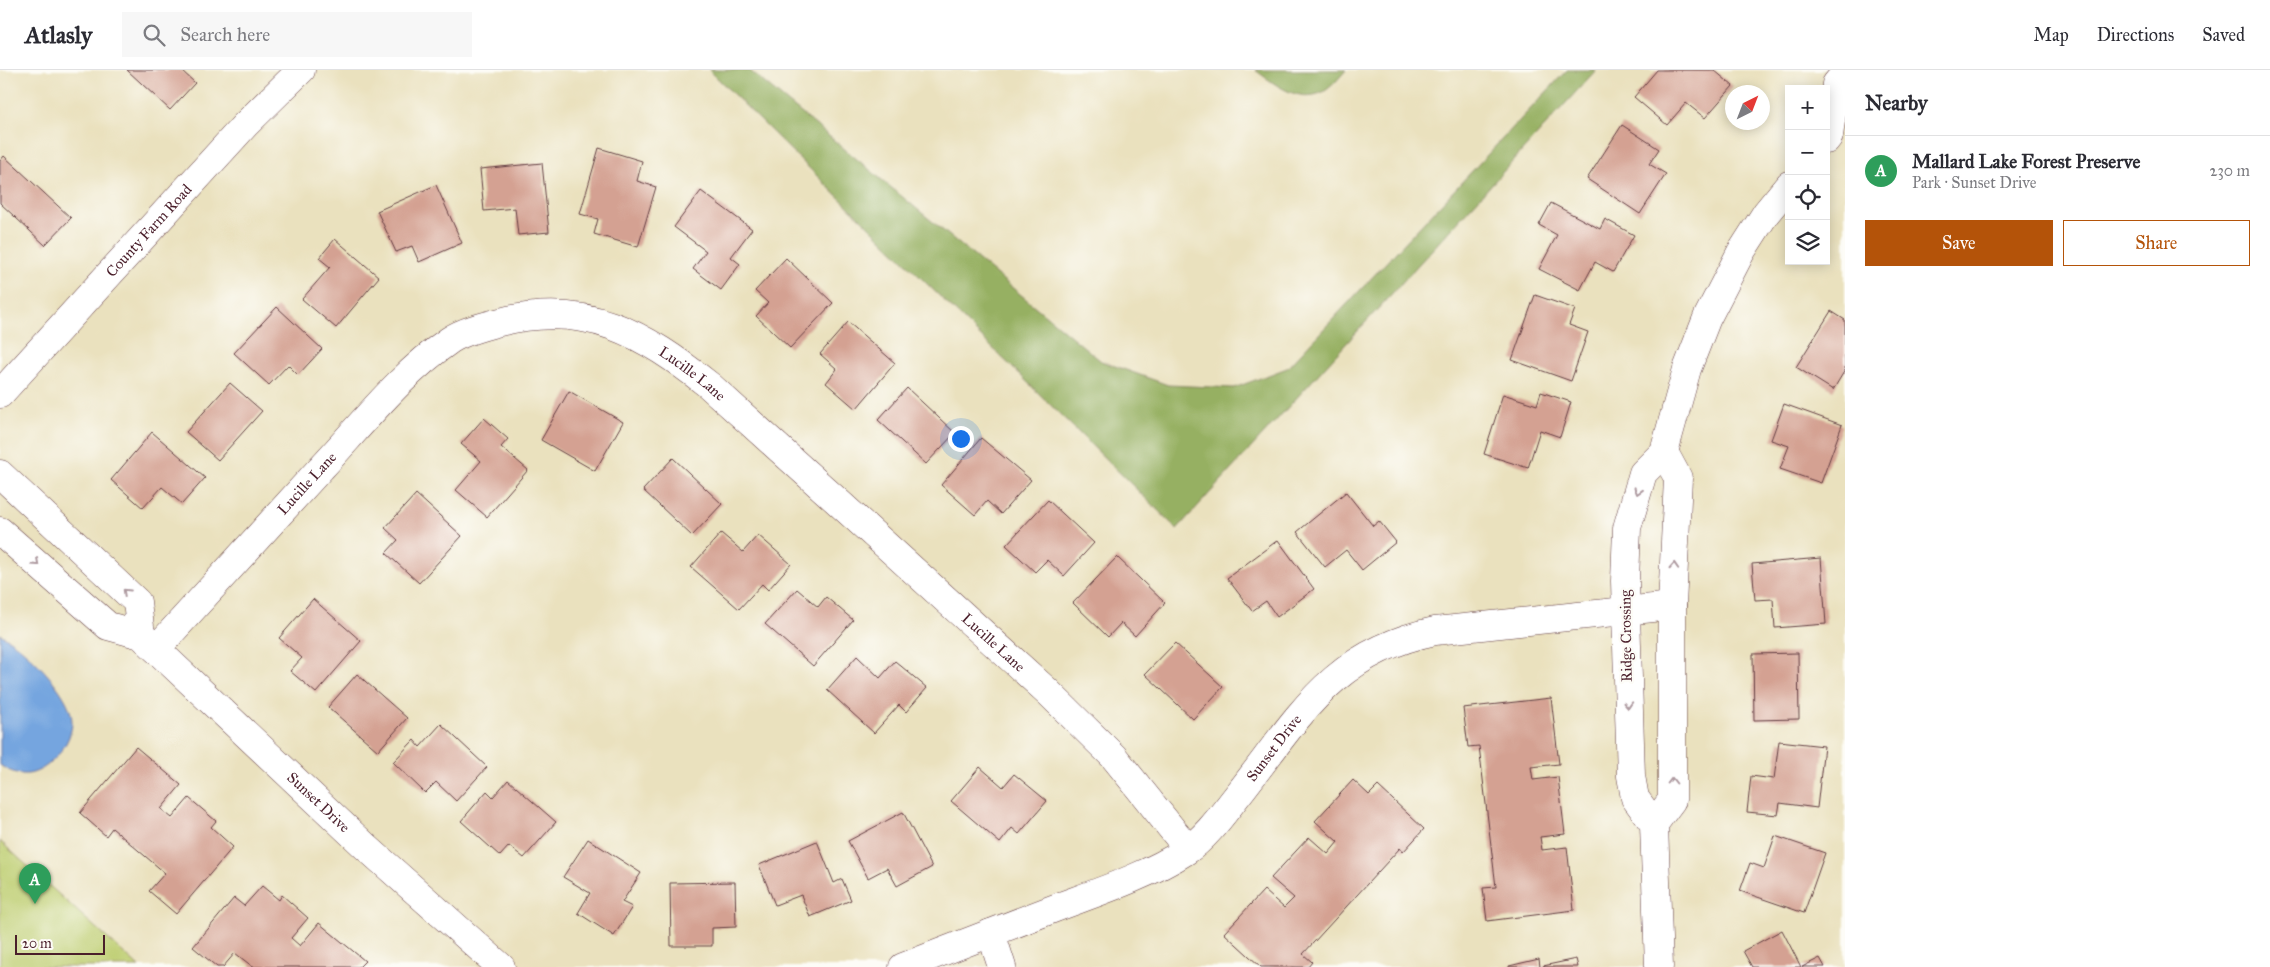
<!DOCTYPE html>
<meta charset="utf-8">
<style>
body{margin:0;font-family:"IM FELL Great Primer",serif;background:#f7f7f7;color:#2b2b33}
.controls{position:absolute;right:15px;top:15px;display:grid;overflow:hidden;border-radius:0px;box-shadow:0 2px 12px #0003}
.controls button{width:45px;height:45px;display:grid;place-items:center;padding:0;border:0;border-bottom:1px solid #e1e1e2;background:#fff;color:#2b2b33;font:25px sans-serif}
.compass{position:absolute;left:1725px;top:15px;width:45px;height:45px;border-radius:50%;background:#fff;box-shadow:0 2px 12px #0003;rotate:42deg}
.scale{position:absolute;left:15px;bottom:12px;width:90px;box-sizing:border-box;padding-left:5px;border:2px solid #4a1f2b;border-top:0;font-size:14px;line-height:18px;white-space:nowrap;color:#4a1f2b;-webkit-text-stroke:4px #fdfcf7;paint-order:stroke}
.you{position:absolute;left:960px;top:368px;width:18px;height:18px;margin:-12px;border:4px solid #fff;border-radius:50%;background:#1a73e8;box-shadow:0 0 0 8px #1a73e833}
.badge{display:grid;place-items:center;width:32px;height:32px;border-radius:50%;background:#b45309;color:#fff;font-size:16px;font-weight:700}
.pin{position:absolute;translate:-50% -41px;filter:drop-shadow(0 1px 2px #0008)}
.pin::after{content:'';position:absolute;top:26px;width:18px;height:15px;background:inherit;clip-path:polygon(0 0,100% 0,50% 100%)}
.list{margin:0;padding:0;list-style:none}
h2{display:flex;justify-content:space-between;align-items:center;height:65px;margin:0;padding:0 20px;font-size:21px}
h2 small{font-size:16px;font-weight:400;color:#7c7c81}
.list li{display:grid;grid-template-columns:32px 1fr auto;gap:15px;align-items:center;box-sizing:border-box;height:70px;padding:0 20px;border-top:1px solid #e1e1e2}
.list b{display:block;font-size:19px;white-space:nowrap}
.list p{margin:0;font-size:16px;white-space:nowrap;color:#7c7c81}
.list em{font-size:16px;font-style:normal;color:#7c7c81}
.actions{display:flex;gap:10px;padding:15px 20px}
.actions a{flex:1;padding:11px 0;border:1px solid #b45309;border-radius:0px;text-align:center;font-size:18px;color:#b45309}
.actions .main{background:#b45309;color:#fff}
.icon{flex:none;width:28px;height:28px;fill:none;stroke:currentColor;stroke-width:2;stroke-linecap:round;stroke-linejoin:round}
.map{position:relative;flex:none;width:1845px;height:897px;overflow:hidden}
header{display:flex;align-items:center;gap:30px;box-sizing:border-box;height:70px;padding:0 25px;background:#fff;border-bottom:1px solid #e1e1e2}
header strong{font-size:24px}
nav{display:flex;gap:28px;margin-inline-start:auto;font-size:18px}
.search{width:350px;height:45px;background:#f7f7f7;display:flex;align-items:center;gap:12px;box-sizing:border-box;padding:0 18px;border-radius:0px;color:#7c7c81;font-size:19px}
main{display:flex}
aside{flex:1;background:#fff}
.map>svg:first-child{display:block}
</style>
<header>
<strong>Atlasly</strong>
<div class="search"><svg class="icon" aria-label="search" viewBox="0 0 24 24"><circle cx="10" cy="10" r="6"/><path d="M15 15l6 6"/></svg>Search here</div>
<nav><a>Map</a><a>Directions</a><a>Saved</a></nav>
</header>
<main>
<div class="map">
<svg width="1845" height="897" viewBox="0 0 1845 897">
<rect width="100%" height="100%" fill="#fdfcf7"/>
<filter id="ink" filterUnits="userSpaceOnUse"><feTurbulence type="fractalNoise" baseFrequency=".02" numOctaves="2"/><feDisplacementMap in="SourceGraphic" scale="10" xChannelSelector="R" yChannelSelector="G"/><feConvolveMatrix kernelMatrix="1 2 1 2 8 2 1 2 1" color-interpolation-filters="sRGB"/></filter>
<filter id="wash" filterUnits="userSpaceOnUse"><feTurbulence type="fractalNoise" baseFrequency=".0096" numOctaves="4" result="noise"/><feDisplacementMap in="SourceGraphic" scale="20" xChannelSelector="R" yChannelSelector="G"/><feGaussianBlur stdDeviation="1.12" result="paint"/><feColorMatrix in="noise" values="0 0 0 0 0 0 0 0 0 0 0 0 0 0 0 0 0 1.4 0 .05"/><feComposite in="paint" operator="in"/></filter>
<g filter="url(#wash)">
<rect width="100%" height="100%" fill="#eae1be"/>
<polygon fill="#bdcd70" stroke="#84764e" points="0,771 139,897 0,897"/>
<g fill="#96b062" stroke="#706846">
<polygon points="709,0 749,0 1101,291 1168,315 1234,318 1287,298 1567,0 1596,0 1177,459"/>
<path d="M1255 0H1346C1340 7 1331 18 1323 22 1298 34 1275 14 1255 0Z"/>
</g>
<path fill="#75a5df" stroke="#606285" d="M0 564C23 576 72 623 72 651 73 672 50 701 28 704 18 705 8 701 0 695Z"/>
<g id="blocks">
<g fill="#d4a192">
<polygon points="127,0 181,0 195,13 170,40"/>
<polygon points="1657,0 1714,0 1733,16 1705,48 1686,33 1667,55 1634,27"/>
<polygon points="1622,55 1659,79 1649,94 1666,104 1640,144 1587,109"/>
<polygon points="599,78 642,91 637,111 656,117 638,177 594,164 598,149 580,144"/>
<polygon points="4,86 71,148 45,175 0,133 0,91"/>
<polygon points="542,93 549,162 518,165 515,138 484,141 480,99"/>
<polygon points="436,115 462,173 419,192 412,176 396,182 377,141"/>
<polygon points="701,121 752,159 731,187 740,194 721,220 693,199 706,181 674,157"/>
<polygon points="1551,133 1600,159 1605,149 1634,165 1613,202 1595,192 1580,220 1539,199 1557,165 1539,155"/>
<polygon points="335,169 379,207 336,258 302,229 330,197 319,188"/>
<polygon points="786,188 833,233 790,278 756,246 768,233 755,221"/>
<polygon points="1535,225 1575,239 1569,255 1588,262 1571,311 1512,290"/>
<polygon points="277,237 322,279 298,305 288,295 269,315 234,283"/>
<polygon points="1831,241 1845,250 1845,300 1833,320 1796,297"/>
<polygon points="848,252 895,293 856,339 826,313 837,299 820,284"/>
<polygon points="230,313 262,341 218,390 186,362"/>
<polygon points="907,318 955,363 926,394 878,350"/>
<polygon points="569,321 623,352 595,401 541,370"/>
<polygon points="1541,322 1571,332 1560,367 1540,360 1528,398 1484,384 1503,324 1537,335"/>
<polygon points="1784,334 1842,355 1821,413 1780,399 1789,376 1771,370"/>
<polygon points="484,348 508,369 501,377 528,400 487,447 456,420 481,391 461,374"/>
<polygon points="152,362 205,408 182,434 162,417 143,438 111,410"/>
<polygon points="981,368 1031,410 1001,444 987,431 975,445 941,415"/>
<polygon points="673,388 722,434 692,466 643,420"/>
<polygon points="1346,422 1373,456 1379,451 1396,472 1362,500 1346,480 1325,497 1297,462"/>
<polygon points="416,424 462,466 419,513 386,483 398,470 385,458"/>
<polygon points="1048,430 1094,473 1064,506 1047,490 1035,502 1006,475"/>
<polygon points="721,463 743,482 758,465 791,494 768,520 762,514 739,539 691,497"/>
<polygon points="1278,470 1314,519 1277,547 1266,531 1252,541 1227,508"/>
<polygon points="1117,487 1165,533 1135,566 1121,553 1108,567 1073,533"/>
<polygon points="1821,488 1826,554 1775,558 1773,529 1755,530 1752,494"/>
<polygon points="797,519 818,537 826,527 853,550 813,596 765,554"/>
<polygon points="313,529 361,571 316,623 290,601 302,588 279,568"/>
<polygon points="1175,573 1223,617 1193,649 1145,604"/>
<polygon points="1798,583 1799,649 1754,650 1753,584"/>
<polygon points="857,586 880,608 895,591 927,618 906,642 899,635 874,663 827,620"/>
<polygon points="357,604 407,648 378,681 328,637"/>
<polygon points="1551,628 1559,694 1531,697 1533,710 1558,707 1565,764 1540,767 1542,780 1567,777 1574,840 1487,851 1483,818 1496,817 1479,676 1468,677 1463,638"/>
<polygon points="441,654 487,697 456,731 436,712 425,723 393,692 414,670 420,677"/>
<polygon points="1779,671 1824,676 1817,738 1780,733 1778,745 1747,742 1751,706 1774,709"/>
<polygon points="136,677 181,715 161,739 172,748 189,728 216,751 211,757 233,777 176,844 149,821 165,803 112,758 106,766 80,743"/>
<polygon points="980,697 1003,717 1014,704 1047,731 1019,764 1012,758 1000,773 951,731"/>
<polygon points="508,710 556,752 524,788 509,776 500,786 461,751 487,721 493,727"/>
<polygon points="1353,710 1369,725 1378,716 1424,759 1403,782 1400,778 1303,884 1312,892 1308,897 1261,897 1224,863 1264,820 1284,838 1294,828 1271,808 1309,767 1328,784 1338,772 1315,751"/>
<polygon points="903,742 932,797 897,816 887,798 868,808 848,771"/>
<polygon points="1775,766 1825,783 1804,843 1740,821 1750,793 1764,798"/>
<polygon points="588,769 641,803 622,832 632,837 614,866 578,843 590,823 563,807"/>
<polygon points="817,771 834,813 842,809 851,830 810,847 801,825 775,835 759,795"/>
<polygon points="735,812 736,857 712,858 712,876 671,876 670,813"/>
<polygon points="262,816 279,830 282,825 308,848 291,868 300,876 319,853 365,891 359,897 253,897 235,883 223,897 217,897 193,877 234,828 244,836"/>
<polygon points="1782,860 1801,897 1752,897 1743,881"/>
<polygon points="1820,888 1825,897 1802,897"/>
<polygon points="1539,889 1540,897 1509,897 1509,896"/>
<polygon points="1576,889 1578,897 1543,897 1543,896"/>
</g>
</g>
</g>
<g filter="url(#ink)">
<use href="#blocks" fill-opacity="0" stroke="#623c41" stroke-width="1"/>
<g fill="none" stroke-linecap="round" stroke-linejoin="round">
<g stroke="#623c41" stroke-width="29">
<g id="street">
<polyline points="1826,70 1829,66 1836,14 1845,3"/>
<polyline points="0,404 137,532 141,565"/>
<path id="s1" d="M0 461 108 556 141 565 366 777 501 897"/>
<path id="s2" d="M156 579C211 518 266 458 321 398 362 354 401 304 450 270 464 261 484 256 500 252 587 230 643 263 710 316L1048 622 1114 687 1188 779"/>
<polyline points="1654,754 1672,730 1672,536 1678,408 1664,382"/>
<polyline points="991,863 1002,897"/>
<path id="s3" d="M903 897C955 877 1006 857 1058 837 1101 821 1147 806 1186 781 1207 767 1224 742 1240 722 1299 647 1333 582 1435 561L1672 536"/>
<polyline points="1659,897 1654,754 1635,728 1631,706 1625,511 1627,458 1643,403 1664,382 1687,299 1707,248 1741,182 1766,143 1789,115"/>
</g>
</g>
<g stroke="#623c41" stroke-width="29">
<g id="secondary">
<path id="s4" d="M0 324 245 55 301 0"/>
</g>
</g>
<use href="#street" stroke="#fff" stroke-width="28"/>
<use href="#secondary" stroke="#fff" stroke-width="28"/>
</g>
<defs><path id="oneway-chevron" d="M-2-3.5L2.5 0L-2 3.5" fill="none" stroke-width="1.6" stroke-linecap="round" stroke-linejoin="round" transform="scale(1.25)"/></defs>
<g stroke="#ae9aa0">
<use href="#oneway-chevron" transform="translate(1638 421) rotate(107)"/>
<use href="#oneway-chevron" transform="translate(36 493) rotate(42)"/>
<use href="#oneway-chevron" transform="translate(1674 496) rotate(-87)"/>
<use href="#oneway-chevron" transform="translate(126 522) rotate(-137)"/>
<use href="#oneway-chevron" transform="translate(1628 635) rotate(87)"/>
<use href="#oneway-chevron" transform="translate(1672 711) rotate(-90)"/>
</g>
</g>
<g text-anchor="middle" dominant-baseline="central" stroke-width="5" stroke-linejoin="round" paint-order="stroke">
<g font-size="15" fill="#4a1f2b" stroke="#fdfcf7">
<text stroke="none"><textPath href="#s4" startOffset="221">County Farm Road</textPath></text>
<text stroke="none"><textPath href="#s2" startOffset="688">Lucille Lane</textPath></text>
<text stroke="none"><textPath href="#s2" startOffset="224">Lucille Lane</textPath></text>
<text transform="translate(1626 566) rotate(-91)">Ridge Crossing</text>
<text stroke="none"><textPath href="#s2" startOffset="1092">Lucille Lane</textPath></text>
<text stroke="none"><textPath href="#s3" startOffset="442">Sunset Drive</textPath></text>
<text stroke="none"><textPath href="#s1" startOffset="422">Sunset Drive</textPath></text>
</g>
</g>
</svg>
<div class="controls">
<button>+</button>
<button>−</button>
<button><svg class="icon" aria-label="locate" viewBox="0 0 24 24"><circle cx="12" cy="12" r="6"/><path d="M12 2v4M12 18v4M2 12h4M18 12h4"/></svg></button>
<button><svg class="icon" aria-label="layers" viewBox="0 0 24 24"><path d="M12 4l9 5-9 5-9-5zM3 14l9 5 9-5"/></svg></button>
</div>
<svg class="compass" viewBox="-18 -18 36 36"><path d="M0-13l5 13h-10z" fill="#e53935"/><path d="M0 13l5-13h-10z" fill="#7c7c81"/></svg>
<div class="scale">20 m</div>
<div class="you"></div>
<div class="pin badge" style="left:35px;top:834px;background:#2e9e5b">A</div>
</div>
<aside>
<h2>Nearby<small></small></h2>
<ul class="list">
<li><span class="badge" style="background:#2e9e5b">A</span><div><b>Mallard Lake Forest Preserve</b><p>Park · Sunset Drive</p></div><em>230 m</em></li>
</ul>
<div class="actions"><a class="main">Save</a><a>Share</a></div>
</aside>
</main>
